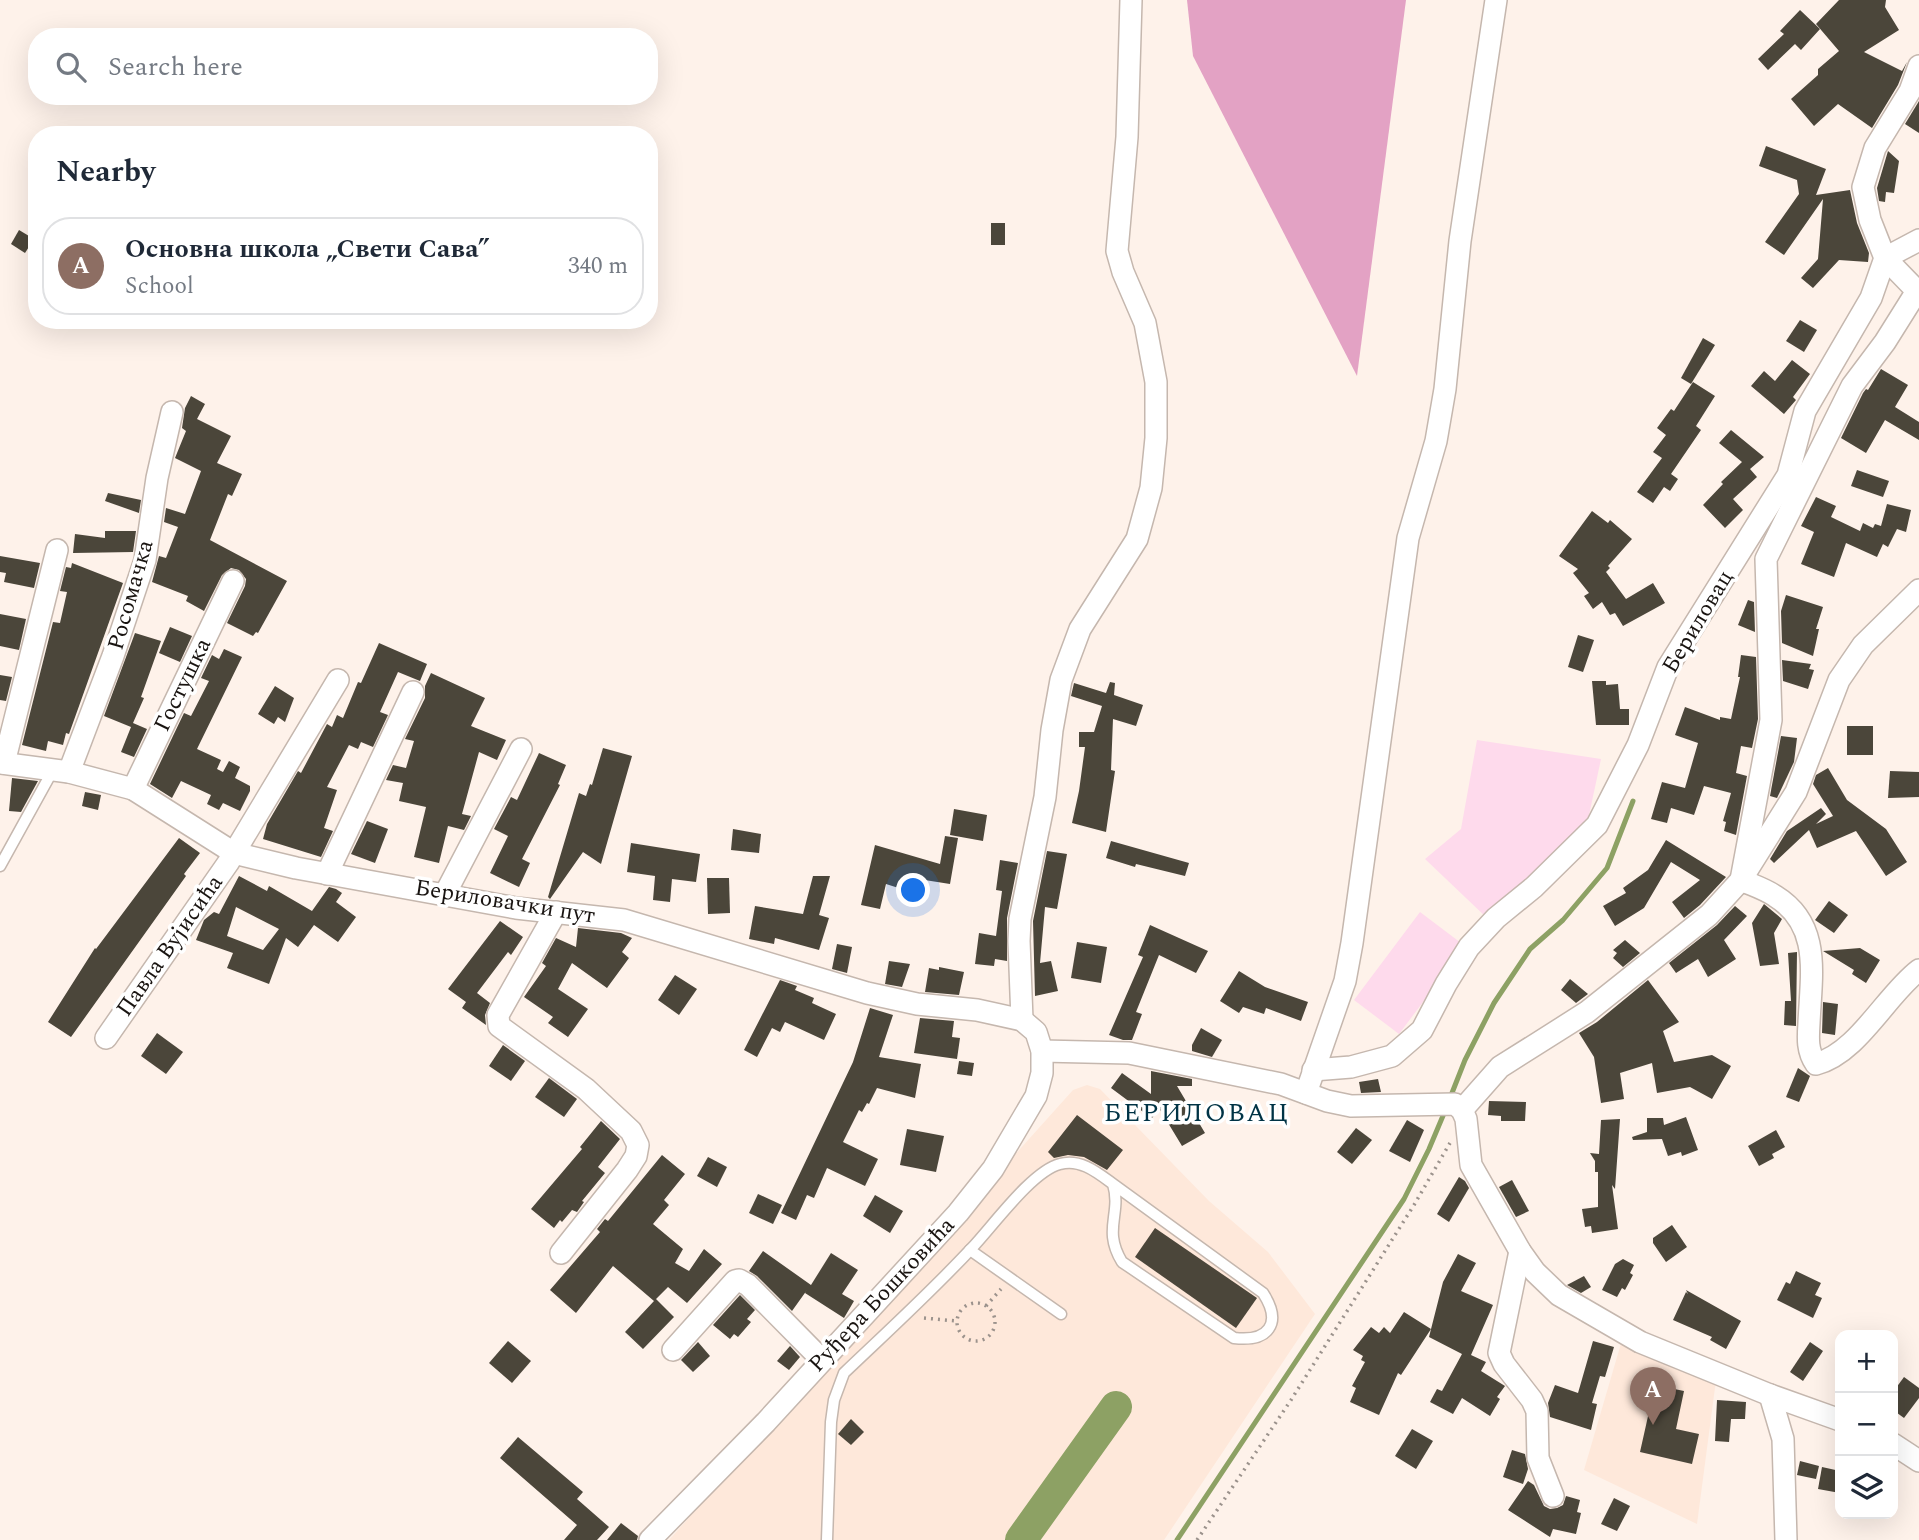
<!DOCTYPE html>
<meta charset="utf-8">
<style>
body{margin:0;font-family:Spectral,serif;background:#f6f6f7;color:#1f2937}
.controls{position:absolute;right:21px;bottom:21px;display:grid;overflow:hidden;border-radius:14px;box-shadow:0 7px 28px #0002}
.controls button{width:63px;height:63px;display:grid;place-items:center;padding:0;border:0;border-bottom:2px solid #e0e1e3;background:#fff;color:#1f2937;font:35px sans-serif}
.you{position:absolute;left:914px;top:891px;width:24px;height:24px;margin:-18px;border:5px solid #fff;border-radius:50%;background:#1a73e8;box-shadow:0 0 0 10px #1a73e833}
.badge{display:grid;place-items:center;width:46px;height:46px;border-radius:50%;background:#0381a6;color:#fff;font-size:23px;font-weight:700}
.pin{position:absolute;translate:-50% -58px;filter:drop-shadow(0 2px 4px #0008)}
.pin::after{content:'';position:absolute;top:37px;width:24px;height:21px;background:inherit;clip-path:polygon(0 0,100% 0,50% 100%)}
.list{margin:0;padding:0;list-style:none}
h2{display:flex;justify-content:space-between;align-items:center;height:91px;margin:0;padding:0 28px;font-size:30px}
h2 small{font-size:23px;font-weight:400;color:#747a83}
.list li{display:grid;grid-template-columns:46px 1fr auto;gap:21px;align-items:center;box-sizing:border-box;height:98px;margin:0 14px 14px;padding:0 14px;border:2px solid #e0e1e3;border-radius:28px}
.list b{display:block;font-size:26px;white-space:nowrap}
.list p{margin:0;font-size:23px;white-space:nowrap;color:#747a83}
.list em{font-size:23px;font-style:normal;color:#747a83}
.icon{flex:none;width:38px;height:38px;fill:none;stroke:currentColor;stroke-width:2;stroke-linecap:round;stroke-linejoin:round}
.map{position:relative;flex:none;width:1919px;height:1540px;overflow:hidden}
.search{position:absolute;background:#fff;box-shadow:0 7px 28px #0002;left:28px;top:28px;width:630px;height:77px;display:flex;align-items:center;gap:18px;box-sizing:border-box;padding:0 24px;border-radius:28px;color:#747a83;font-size:26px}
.panel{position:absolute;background:#fff;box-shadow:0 7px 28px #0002;left:28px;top:126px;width:630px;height:203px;border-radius:28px}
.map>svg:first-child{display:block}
</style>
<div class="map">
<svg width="1919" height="1540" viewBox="0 0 1919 1540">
<rect width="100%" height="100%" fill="#fef2ea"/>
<g fill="#fee8da">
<polygon points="1087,1085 1100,1089 1209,1201 1268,1252 1315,1314 1164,1540 669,1540 1073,1090"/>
<polygon points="1622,1340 1716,1380 1697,1524 1584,1470"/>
</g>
<g fill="#fedaec">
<polygon points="1477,740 1601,759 1588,820 1534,879 1487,918 1425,859 1461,829"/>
<polygon points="1420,912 1465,946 1399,1034 1354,1000"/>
</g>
<polygon fill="#e3a2c4" points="1187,0 1406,0 1357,376 1193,56"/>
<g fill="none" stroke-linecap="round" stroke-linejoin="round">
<g stroke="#8da164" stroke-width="5">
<polyline points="1450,1098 1465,1060 1494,1003 1530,949 1563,920 1607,868 1633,801"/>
<polyline points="1177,1540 1404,1199 1429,1149 1445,1111"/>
</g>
<polyline stroke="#8da164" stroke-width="32" points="1021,1540 1116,1407"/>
</g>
<g fill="#4b463a" fill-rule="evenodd">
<polygon points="1839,0 1886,0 1885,7 1899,30 1864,52 1902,71 1907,62 1898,85 1872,128 1838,104 1814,126 1791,99 1818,75 1818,69 1839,51 1816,24"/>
<polygon points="1800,10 1820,29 1801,50 1795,44 1768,70 1758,59 1784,34 1780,31"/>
<polygon points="1919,101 1919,133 1905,124"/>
<polygon points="1766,146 1826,169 1816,195 1850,190 1857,223 1869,253 1868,262 1839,260 1813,288 1801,278 1818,259 1823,199 1784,255 1765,242 1799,194 1797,180 1759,166"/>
<polygon points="1888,151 1899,161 1894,193 1886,192 1885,202 1879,201 1877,188"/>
<rect x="991" y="223" width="14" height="22"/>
<polygon points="19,230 34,239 25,253 11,244"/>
<polygon points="1800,320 1817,330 1804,352 1786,341"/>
<polygon points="1703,338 1715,345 1691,384 1681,378"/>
<polygon points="1792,360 1810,374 1793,397 1796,400 1784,414 1751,386 1764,371 1775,381"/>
<polygon points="1881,369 1908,385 1895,407 1919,422 1919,440 1885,420 1866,453 1841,438 1863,393 1866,389 1868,390"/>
<polygon points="1693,382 1715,396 1696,426 1701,430 1671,474 1678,479 1670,491 1664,487 1653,503 1637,492 1662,458 1653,452 1666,435 1657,428 1671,409 1674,411"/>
<polygon points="191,396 205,404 197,419 231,436 217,463 242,474 232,496 228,494 210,540 287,581 258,633 256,632 253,636 227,623 245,586 246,579 239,570 231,568 222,575 204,611 186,601 188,596 152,582 159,556 166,558 178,527 164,522 166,508 185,514 201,471 175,458 186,431 182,428 185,408"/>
<polygon points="1731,430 1764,457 1750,469 1757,477 1733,499 1743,510 1725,528 1703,505 1723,484 1721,482 1742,462 1719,443"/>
<polygon points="1857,470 1889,481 1883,497 1851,486"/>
<polygon points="108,493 141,500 139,513 105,501"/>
<polygon points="1816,497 1836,506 1831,517 1860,531 1863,523 1873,528 1875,524 1881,526 1887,504 1911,510 1906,532 1897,529 1888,547 1883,544 1877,557 1846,543 1834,577 1801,564 1814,532 1801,526"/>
<polygon points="1592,511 1608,523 1610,520 1632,539 1608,566 1610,568 1606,572 1626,599 1653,583 1665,603 1623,626 1615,613 1610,615 1602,602 1593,609 1584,596 1589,593 1573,573 1578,569 1559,556"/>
<polygon points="105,531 136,531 133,552 73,553 75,534 105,538"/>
<polygon points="0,556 40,563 34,588 4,582 6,573 0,572"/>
<polygon points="72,563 123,583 69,734 66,733 63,745 48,741 46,751 22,745 53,622 60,623 67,592 60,591 66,567 71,568"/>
<polygon points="1786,595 1823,607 1816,629 1819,629 1813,656 1782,643 1781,611"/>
<polygon points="1748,600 1754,602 1755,632 1738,625"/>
<polygon points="0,614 26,619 19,650 0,646"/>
<polygon points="170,627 192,636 180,662 159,653"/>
<polygon points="135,633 161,641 141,697 144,698 133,723 147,729 134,757 121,752 131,727 104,716"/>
<polygon points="1578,635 1594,640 1583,672 1568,667"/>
<polygon points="379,643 427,664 420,681 398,672 380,712 388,715 373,747 361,742 358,749 349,745 327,787 337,790 324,828 333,831 321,857 263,839 267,824 298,771 301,773 327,724 332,727 337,715 343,718 358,682 361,683"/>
<polygon points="224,649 242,657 197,749 221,760 217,769 223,772 229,761 240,767 235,778 250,786 250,791 240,811 223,803 219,810 207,804 211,795 181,781 172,798 150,784 184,713 191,716 209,681 201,678 212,655 219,659"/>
<polygon points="1741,655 1756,657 1758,719 1752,748 1741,746 1736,773 1747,776 1736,835 1724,831 1726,822 1723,821 1731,793 1704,786 1694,815 1671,808 1667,823 1651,819 1662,782 1685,788 1698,743 1675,735 1685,707 1720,720 1720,717 1731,719 1740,677 1738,677"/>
<polygon points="1782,660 1811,664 1809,669 1814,670 1808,689 1783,681"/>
<polygon points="431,673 485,698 471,726 506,740 497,760 479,752 462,814 471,816 464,830 448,826 439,863 414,857 426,807 399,801 403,783 386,780 393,765 406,768 414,741 405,739 425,698 425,686"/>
<polygon points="0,675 12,677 6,701 0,700"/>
<polygon points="1592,681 1606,681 1606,685 1618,684 1620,709 1629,709 1629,725 1596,725"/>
<polygon points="1110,682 1115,683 1114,695 1143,705 1136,726 1113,719 1111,770 1115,771 1106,832 1072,823 1079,791 1085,747 1079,747 1079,732 1094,732 1102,706 1071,696 1074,683 1106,693"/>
<polygon points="275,686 294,698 285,722 278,717 274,724 258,714"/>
<rect x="1847" y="726" width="26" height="29"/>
<polygon points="1781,736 1797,738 1794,762 1777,798 1770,796"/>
<polygon points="603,748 632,756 601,864 583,852 550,899 548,897 579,793 586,796 590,784 592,785"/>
<polygon points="539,753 566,765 558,784 560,785 522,859 530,863 519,887 490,873 508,836 494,829 511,797 517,800"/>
<polygon points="1828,768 1847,800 1886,829 1907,862 1886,876 1856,831 1817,848 1809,830 1774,863 1770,859 1787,831 1821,808 1826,814 1816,824 1833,816 1813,784 1816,775"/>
<polygon points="1890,771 1919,772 1919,797 1888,798"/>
<polygon points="12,778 38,781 21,812 9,811"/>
<polygon points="85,792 101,795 98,810 82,806"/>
<polygon points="954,809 987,815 983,841 950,835"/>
<polygon points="367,821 388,829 375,863 351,854"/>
<polygon points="733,829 761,834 759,853 731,850"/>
<polygon points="945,836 958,838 950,884 912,878 908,891 886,884 880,909 861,905 875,845 940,864"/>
<polygon points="179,838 200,853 184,874 186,876 71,1037 48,1022 95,948 96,949"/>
<polygon points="1666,840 1726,877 1700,905 1684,918 1672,902 1700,880 1671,862 1644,908 1615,926 1603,906 1626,893 1623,888 1648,870"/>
<polygon points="1111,841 1189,863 1185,876 1136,864 1135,867 1106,858"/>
<polygon points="631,843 700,854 696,882 672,879 670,902 653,900 655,876 627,872"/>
<polygon points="1047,851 1067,854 1057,909 1045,907 1040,963 1051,961 1058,991 1035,996 1033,921"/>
<polygon points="1000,860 1018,863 1007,918 1007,961 995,959 994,966 975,964 979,933 996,936 1002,891 996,890"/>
<path d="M239 876 267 891 269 886 312 911 329 887 336 889 342 893 336 902 356 917 338 942 314 925 298 947 286 938 269 984 227 968 233 953 196 940 204 920 214 912 219 914ZM236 907 279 929 263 950 227 936Z"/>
<polygon points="813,876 830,876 819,915 829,918 819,950 775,938 774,944 749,939 755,906 803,914"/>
<polygon points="707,878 729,878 730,913 708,914"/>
<polygon points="1829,901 1848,915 1834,933 1815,920"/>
<polygon points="1764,904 1782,919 1774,933 1779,964 1760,966 1752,923"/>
<polygon points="1735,906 1747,916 1724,940 1736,959 1708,977 1698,959 1676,973 1669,963 1717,925"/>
<polygon points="500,921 523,937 511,955 508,952 477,993 490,1003 485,1015 486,1025 462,1008 466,1002 448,989"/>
<polygon points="1150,925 1208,951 1196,973 1159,955 1136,1012 1142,1014 1132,1040 1123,1040 1109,1035 1143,957 1138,955"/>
<polygon points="578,928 621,933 632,938 622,952 629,958 607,988 572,963 558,989 588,1009 568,1037 548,1023 553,1017 524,997 546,966 542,963 556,938 576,947"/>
<polygon points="1625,940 1640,953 1623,967 1613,958 1617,953 1613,950"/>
<polygon points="1077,942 1107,947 1101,983 1071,978"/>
<polygon points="837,944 852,947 847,973 832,969"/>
<polygon points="1860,948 1880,960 1866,983 1852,974 1854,970 1823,951"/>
<polygon points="1797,952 1796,1026 1784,1025 1785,1001 1791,1001 1788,953"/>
<polygon points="889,961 910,964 902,987 885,984"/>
<polygon points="939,967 964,972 959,995 925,992 929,968 939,970"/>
<polygon points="1239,971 1265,987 1308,1002 1301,1021 1266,1008 1264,1014 1243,1007 1239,1013 1220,1001"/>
<polygon points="675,975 697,989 679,1015 658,1000"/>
<polygon points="1570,979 1588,994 1576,1003 1561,990"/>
<polygon points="780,980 797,986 795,990 814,998 812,1003 836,1014 824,1040 785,1022 780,1032 772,1028 757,1057 744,1050"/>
<polygon points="1648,980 1679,1022 1663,1031 1674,1062 1712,1055 1731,1066 1712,1099 1690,1087 1657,1093 1652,1063 1620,1073 1624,1099 1601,1103 1594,1057 1579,1033 1597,1022"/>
<polygon points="1823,1002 1838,1004 1835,1035 1822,1033"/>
<polygon points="870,1008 893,1015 879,1057 921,1064 915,1098 877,1088 869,1104 867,1103 862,1112 859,1110 843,1142 878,1159 865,1186 827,1168 814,1198 807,1195 796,1220 781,1213 853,1062"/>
<polygon points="920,1018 954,1021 952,1037 960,1038 957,1059 914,1053"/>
<polygon points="1201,1028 1222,1040 1212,1057 1192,1051 1192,1045"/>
<polygon points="157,1033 183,1052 166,1074 141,1056"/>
<polygon points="503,1045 525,1061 511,1081 489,1066"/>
<polygon points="959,1061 974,1063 972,1076 957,1074"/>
<polygon points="1798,1068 1810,1076 1799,1102 1786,1097"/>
<polygon points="1151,1071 1192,1079 1192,1086 1177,1086 1205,1133 1182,1146 1159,1108 1150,1121 1150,1117 1111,1088 1122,1073 1151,1094"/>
<polygon points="549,1078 577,1099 564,1117 535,1097"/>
<polygon points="1378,1079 1381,1092 1361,1093 1359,1082"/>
<polygon points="1489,1101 1526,1102 1525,1121 1501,1121 1501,1116 1488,1115"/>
<polygon points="1077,1115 1123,1150 1107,1170 1084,1157 1068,1155 1054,1158 1048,1152"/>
<polygon points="1686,1117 1698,1150 1682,1156 1681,1152 1668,1156 1662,1139 1633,1140 1632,1137 1647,1132 1647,1118 1663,1118 1664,1125"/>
<polygon points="1620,1119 1615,1189 1612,1185 1618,1229 1592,1233 1591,1226 1585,1227 1582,1209 1598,1207 1598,1172 1595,1172 1595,1161 1590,1153 1599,1154 1601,1120"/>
<polygon points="1407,1120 1424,1130 1410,1162 1389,1151"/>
<polygon points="601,1121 620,1139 598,1167 605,1173 582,1201 584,1202 577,1212 572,1210 562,1222 560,1220 554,1228 531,1209 582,1149 580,1147"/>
<polygon points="1356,1128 1372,1140 1352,1164 1337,1152"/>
<polygon points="907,1129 944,1136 936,1172 900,1165"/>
<polygon points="1776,1130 1785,1147 1772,1154 1774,1158 1759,1166 1748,1146"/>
<polygon points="662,1155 685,1174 664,1200 669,1205 653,1224 683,1249 675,1263 689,1271 704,1249 722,1264 687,1303 668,1287 656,1299 674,1317 643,1349 625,1332 654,1301 613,1266 576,1313 550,1290 600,1232 597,1229 605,1219 608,1221"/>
<polygon points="708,1157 727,1167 717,1187 697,1176"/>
<polygon points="1459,1177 1465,1181 1469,1188 1449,1222 1437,1214"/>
<polygon points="1512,1180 1529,1211 1516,1217 1499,1187"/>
<polygon points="758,1194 782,1205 773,1224 749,1213"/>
<polygon points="875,1195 903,1211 890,1233 863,1216"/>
<polygon points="1672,1225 1687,1247 1666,1262 1653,1243 1653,1238"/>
<polygon points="1155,1228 1257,1298 1236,1328 1135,1257"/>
<polygon points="763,1251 811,1285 831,1253 858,1270 842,1294 854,1301 844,1318 805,1293 807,1290 792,1311 757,1276 749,1271"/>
<polygon points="1458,1254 1476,1263 1461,1291 1493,1305 1471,1355 1486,1362 1481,1371 1505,1386 1497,1397 1500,1399 1490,1416 1462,1398 1453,1414 1430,1402 1437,1389 1442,1391 1462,1354 1429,1337 1443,1282"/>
<polygon points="1623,1259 1634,1265 1630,1273 1633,1275 1625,1290 1622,1288 1617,1297 1602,1290 1615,1264"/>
<polygon points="1796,1271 1821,1283 1815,1295 1822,1298 1813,1318 1777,1300 1786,1282 1790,1284"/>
<polygon points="1584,1276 1591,1287 1581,1293 1567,1285"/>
<polygon points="1686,1290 1741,1321 1726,1349 1710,1340 1712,1337 1673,1320 1686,1292 1688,1294"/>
<polygon points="740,1295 755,1310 747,1319 751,1322 738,1337 734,1334 730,1339 713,1325"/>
<polygon points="1404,1312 1431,1329 1401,1375 1398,1373 1379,1415 1350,1402 1356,1388 1352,1386 1365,1362 1361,1360 1363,1356 1353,1350 1371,1327 1379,1333 1384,1327 1390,1333"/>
<polygon points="508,1341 531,1361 512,1383 489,1363"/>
<polygon points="1593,1341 1614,1347 1605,1377 1600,1376 1592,1403 1597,1404 1591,1430 1550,1417 1548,1403 1555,1385 1578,1393"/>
<polygon points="698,1342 710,1356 693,1372 681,1360"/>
<polygon points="1810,1342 1823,1351 1803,1381 1790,1372"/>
<polygon points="790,1346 800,1357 789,1370 777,1361"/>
<polygon points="1904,1377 1919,1388 1919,1398 1904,1418 1893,1410 1893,1392"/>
<polygon points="1655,1385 1684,1391 1676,1429 1699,1434 1692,1464 1640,1452"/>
<polygon points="1717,1400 1746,1402 1745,1419 1731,1419 1729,1442 1715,1441"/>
<polygon points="851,1419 864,1432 851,1445 838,1434"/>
<polygon points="1412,1429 1433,1441 1416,1469 1395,1456"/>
<polygon points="518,1437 583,1492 577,1499 609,1527 597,1540 564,1540 577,1525 500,1458"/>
<polygon points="1512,1450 1525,1454 1528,1469 1523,1484 1503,1477"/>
<polygon points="1800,1461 1819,1466 1816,1479 1797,1475"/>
<polygon points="1822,1467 1840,1471 1840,1493 1818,1489"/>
<polygon points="1528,1481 1534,1485 1544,1506 1550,1509 1557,1508 1563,1505 1566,1496 1580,1500 1577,1512 1581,1513 1576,1534 1553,1529 1550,1537 1508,1510"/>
<polygon points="1614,1498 1630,1506 1617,1531 1601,1524"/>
<polygon points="621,1523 638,1536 637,1540 607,1540"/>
</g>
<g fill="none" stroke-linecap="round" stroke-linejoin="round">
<g stroke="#c5b7ae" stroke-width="13">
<g id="lane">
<polyline points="0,866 53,770"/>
<polyline points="970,1250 1061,1314"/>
<path d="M827 1540 831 1422 834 1400 844 1373C887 1332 931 1292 971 1249 993 1226 1032 1171 1060 1164 1080 1158 1098 1173 1113 1184L1263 1293C1283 1324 1268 1342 1234 1338L1122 1262C1102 1229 1122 1214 1113 1184"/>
</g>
</g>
<g stroke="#c5b7ae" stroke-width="24">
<g id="street">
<path d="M1919 240 1885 258 1917 291 1885 342 1852 386 1766 559 1771 720 1741 880C1752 885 1765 889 1775 896 1822 925 1811 975 1809 1023 1808 1038 1807 1051 1816 1064 1858 1053 1886 995 1919 970"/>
<polyline points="0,763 69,772 133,789 234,853 296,868 516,908 624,920 867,993 917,1004 977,1010 1022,1020 1036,1032 1042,1051 1042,1073 1036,1096 993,1169 958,1213 766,1422 650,1540"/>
<polyline points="4,763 57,550"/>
<polyline points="69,772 113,656 145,560 157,478 172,412"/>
<polyline points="133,789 233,581"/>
<polyline points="327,874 413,692"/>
<polyline points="445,894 521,749"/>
<polyline points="556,912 498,1015 499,1026 586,1089 631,1131 638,1145 636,1156 627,1170 561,1253"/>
<polyline points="1022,1020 1019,941 1020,919 1045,797 1052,730 1061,680 1080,629 1137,539 1151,488 1156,438 1156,382 1145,323 1123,272 1117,251 1127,137 1131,0"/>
<polyline points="106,1038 228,863 338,680"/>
<polyline points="1042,1051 1129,1053 1281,1084 1327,1101 1351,1106 1455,1104 1462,1110 1466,1119 1471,1165 1520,1251 1535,1272 1559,1295 1640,1342 1770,1395 1840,1420"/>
<polyline points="1313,1070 1351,1067 1392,1056 1422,1030 1446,984 1469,947 1496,918 1534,887 1597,825 1638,745 1668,667 1788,475 1805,411 1871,298 1885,258 1870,220 1863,187 1875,148 1910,91 1919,66"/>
<polyline points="1306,1093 1345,981 1352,943 1408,538 1436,441 1445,389 1460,241 1496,0"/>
<polyline points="1462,1110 1500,1067 1587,1012 1709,915 1741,880 1796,792 1839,680 1863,645 1919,590"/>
<polyline points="1520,1251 1499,1353 1504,1364 1532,1400 1537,1411 1538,1458 1553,1496"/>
<polyline points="673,1350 735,1281 739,1280 748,1285 822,1360"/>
<polyline points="1770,1395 1783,1439 1786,1540"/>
<polyline points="1893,1444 1919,1461"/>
</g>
</g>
<g stroke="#9b928c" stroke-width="3.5" stroke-dasharray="2 5" stroke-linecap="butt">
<circle cx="976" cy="1322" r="19"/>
<polyline points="986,1306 1001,1289"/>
<polyline points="924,1318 956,1321"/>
<polyline points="1197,1540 1291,1400 1414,1205 1450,1143"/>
</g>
<use href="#lane" stroke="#fff" stroke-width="10"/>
<use href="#street" stroke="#fff" stroke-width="21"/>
</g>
<g text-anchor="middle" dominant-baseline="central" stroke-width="7" stroke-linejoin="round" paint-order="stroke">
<g font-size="23" fill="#191411" stroke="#fff">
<text transform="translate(131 595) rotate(-74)">Росомачка</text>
<text transform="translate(1698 622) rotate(-59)">Бериловац</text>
<text transform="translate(183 685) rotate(-64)">Гостушка</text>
<text transform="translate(505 902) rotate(9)">Бериловачки пут</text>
<text transform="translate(170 946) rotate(-55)">Павла Вујисића</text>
<text transform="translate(882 1295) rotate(-47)">Руђера Бошковића</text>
</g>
<g font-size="26" letter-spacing="2" fill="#003345" stroke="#fff">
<text x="1197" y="1113">БЕРИЛОВАЦ</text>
</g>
</g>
</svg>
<div class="controls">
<button>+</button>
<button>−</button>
<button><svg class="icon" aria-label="layers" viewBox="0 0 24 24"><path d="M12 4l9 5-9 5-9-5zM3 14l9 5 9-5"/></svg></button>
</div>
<div class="you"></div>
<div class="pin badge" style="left:1653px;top:1425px;background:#8d6e63">A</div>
<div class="search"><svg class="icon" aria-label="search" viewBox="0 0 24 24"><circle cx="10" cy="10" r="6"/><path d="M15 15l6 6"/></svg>Search here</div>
<section class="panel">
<h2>Nearby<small></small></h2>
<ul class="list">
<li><span class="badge" style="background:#8d6e63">A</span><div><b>Основна школа „Свети Сава”</b><p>School</p></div><em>340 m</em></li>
</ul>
</section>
</div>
